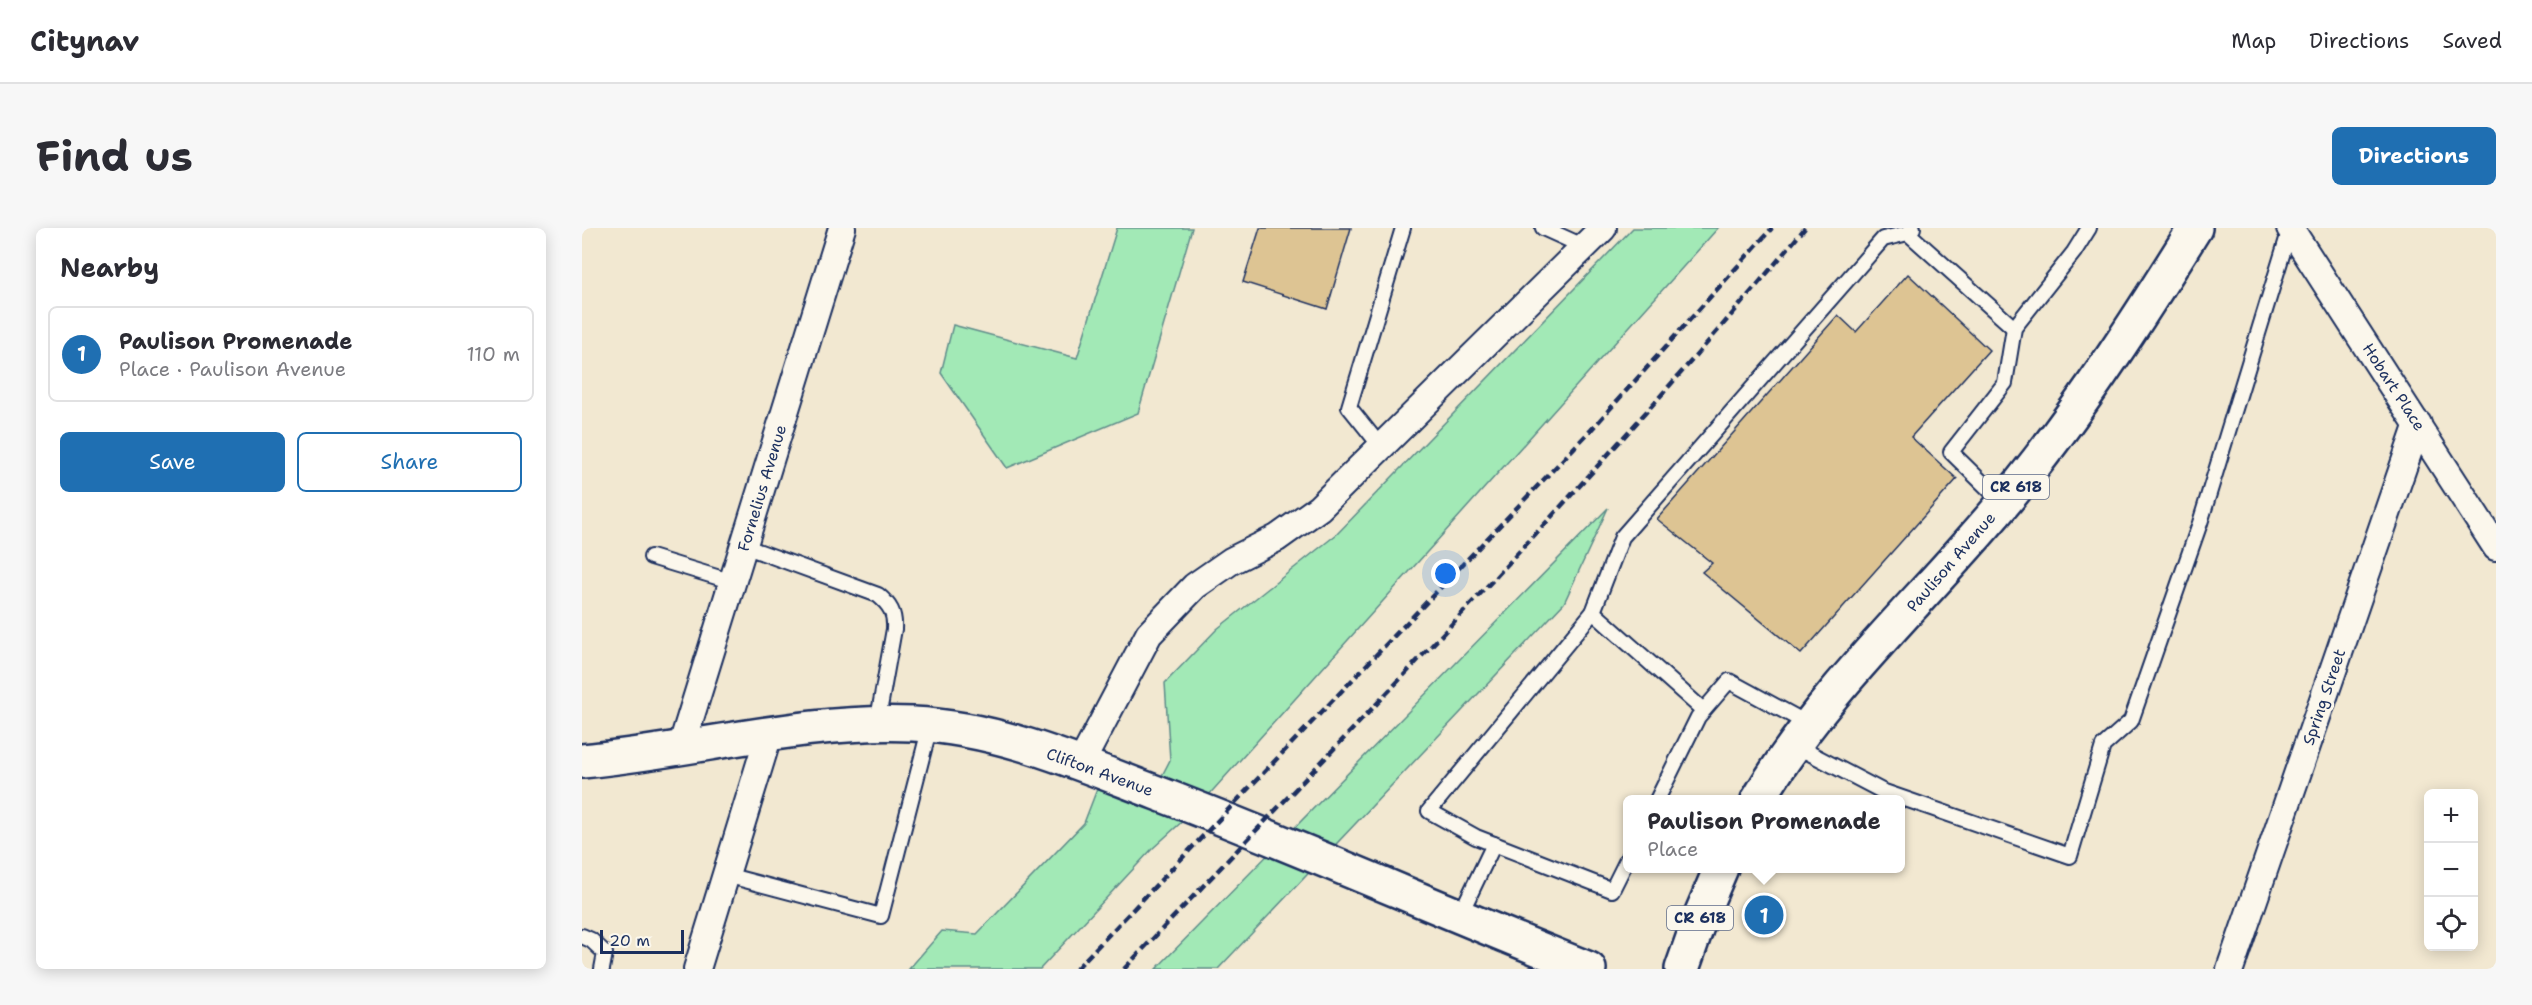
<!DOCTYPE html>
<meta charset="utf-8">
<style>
body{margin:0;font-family:"Shantell Sans",sans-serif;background:#f7f7f7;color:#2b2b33}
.controls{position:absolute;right:18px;bottom:18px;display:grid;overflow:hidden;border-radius:9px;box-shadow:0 3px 15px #0003}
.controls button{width:54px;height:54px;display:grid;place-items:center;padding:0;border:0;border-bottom:2px solid #e1e1e2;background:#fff;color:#2b2b33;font:30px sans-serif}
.scale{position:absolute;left:18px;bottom:15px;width:84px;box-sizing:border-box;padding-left:6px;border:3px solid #1b2f5e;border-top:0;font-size:16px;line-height:21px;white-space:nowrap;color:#1b2f5e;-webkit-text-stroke:4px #fbf7ec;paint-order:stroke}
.you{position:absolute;left:864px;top:346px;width:21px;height:21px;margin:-15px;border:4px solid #fff;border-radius:50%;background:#1a73e8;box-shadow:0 0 0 9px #1a73e833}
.badge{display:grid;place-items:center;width:39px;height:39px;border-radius:50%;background:#1f6fb2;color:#fff;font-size:20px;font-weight:700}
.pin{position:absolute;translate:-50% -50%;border:3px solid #fff;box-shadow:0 2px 6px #0006}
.popup{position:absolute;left:1041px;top:567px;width:282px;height:78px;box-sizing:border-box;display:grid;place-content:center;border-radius:9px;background:#fff;filter:drop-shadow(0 2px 4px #0005);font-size:20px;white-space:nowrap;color:#7c7c81}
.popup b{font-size:22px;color:#2b2b33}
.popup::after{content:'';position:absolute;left:50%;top:100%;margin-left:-12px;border:12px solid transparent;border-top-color:#fff}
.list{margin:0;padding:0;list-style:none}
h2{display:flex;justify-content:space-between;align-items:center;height:78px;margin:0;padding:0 24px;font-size:26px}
h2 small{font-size:20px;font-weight:400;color:#7c7c81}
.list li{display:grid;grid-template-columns:39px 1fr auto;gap:18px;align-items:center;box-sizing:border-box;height:96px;margin:0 12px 12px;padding:0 12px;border:2px solid #e1e1e2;border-radius:9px}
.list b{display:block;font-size:22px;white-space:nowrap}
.list p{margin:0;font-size:20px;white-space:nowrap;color:#7c7c81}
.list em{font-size:20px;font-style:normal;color:#7c7c81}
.actions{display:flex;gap:12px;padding:18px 24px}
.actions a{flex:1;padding:14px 0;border:2px solid #1f6fb2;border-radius:9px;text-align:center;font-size:21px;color:#1f6fb2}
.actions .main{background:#1f6fb2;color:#fff}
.icon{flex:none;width:33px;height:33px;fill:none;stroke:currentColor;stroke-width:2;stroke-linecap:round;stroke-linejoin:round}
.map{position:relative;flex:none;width:1914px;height:741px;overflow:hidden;border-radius:9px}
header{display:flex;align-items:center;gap:36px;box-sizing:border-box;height:84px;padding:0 30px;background:#fff;border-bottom:2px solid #e1e1e2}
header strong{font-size:28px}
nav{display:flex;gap:33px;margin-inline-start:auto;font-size:21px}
.intro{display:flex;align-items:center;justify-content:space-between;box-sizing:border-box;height:144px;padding:0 36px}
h1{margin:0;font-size:42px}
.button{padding:15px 27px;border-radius:9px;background:#1f6fb2;color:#fff;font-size:21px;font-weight:700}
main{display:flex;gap:36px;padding:0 36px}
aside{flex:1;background:#fff;border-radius:9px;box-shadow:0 3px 15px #0003}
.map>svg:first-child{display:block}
</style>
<header>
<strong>Citynav</strong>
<nav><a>Map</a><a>Directions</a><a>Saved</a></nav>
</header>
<div class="intro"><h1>Find us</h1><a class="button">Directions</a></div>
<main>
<aside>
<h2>Nearby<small></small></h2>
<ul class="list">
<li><span class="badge">1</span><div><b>Paulison Promenade</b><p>Place · Paulison Avenue</p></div><em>110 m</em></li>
</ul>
<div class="actions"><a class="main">Save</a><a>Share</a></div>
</aside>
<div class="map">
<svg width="1914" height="741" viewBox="0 0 1914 741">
<rect width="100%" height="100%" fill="#f2e8d1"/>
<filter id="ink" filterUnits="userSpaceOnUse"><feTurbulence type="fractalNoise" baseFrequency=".0167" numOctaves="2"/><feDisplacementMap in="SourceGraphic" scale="12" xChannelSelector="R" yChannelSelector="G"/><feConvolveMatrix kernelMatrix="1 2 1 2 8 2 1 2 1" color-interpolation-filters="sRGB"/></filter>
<g filter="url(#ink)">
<g fill="#a2e9b6" stroke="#5e8c8a" stroke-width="1.5">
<polygon points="535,0 610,0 556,185 425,240 359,145 371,97 495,130"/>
<polygon points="1051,0 1136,0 615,580 570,621 458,741 327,741 360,703 395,706 502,595 522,543 572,563 588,532 583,455 635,401 755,306"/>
<polygon points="1026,280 982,375 636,741 574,741"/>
</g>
<g fill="#ddc493" stroke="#1b2f5e" stroke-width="1.5">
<polygon points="678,0 769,0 745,81 661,54"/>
<polygon points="1326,46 1407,122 1329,209 1375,251 1219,426 1120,344 1130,335 1075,291 1256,87 1274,104"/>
</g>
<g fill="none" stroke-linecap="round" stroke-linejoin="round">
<g stroke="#1b2f5e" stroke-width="18">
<g id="lane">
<polyline points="961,0 1003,19"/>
<polyline points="1326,5 1432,100"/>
<polyline points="799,219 767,179 821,0"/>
<polyline points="1421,275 1369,224 1423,155 1432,100 1492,24 1507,0"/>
<path d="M162 318 296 367C308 377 313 385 312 401L295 496"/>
<polyline points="69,329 151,354"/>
<polyline points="1011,384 1121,482"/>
<polyline points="1212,517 1300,563 1488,628 1521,518 1549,493 1618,295 1708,1"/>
<polyline points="1075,572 1116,489 1147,453 1228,497"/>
<polyline points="1046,630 1030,662 894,609 847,583 1011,384 1040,309 1301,11 1326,5 1331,0"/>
<polyline points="144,647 299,688 348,498"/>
<polyline points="877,689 912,616"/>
<polyline points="0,708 9,712 23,725 20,741"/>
</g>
</g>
<g stroke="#1b2f5e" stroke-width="30">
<g id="street">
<polyline points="1708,0 1914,319"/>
<polyline points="99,520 260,0"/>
<polyline points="499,535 567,406 613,358 649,333 695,310 737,280 1021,0"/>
<polyline points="115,741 187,506"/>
<polyline points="1648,741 1836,196"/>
</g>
</g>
<g stroke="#1b2f5e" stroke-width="38">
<path id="secondary" d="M0 533C111 523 220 491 331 496 417 500 496 535 575 565 720 620 863 684 1007 741"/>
</g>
<g stroke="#1b2f5e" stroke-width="38">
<g id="primary">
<path d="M1176 572C1246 453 1354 361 1439 254 1503 174 1559 87 1613 0"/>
<polyline points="1100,741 1119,687 1139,640"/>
</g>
</g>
<use href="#lane" stroke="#fbf7ec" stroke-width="14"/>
<use href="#street" stroke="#fbf7ec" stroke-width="26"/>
<use href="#secondary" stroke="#fbf7ec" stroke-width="33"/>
<use href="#primary" stroke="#fbf7ec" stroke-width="33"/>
<g stroke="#1b2f5e" stroke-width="4.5" stroke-dasharray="9 4.5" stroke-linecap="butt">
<polyline points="494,741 1009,202 1190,0"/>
<path d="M542 741C773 498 1008 258 1223 0"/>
</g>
</g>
</g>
<g text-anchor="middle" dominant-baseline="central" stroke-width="6" stroke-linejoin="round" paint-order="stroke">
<g fill="#fbf7ec" stroke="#5e6b89" stroke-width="1.5">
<rect x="1401" y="247" width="66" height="24" rx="4.5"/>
<rect x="1085" y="678" width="66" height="24" rx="4.5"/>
</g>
<g font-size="15" font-weight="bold" fill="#1b2f5e">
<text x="1434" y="259">CR 618</text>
<text x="1118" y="690">CR 618</text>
</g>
<g font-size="16" fill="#1b2f5e" stroke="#fbf7ec">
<text transform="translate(1812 159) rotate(57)">Hobart Place</text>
<text transform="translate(180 260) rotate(-73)">Fornelius Avenue</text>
<text transform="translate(1369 334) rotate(-49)">Paulison Avenue</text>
<text transform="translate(1742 469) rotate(-71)">Spring Street</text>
<text transform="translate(518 544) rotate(20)">Clifton Avenue</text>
</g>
</g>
</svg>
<div class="controls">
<button>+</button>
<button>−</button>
<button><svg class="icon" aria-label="locate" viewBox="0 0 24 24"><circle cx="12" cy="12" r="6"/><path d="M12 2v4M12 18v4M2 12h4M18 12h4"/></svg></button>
</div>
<div class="scale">20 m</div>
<div class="you"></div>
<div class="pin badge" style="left:1182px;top:687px">1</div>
<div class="popup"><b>Paulison Promenade</b>Place</div>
</div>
</main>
